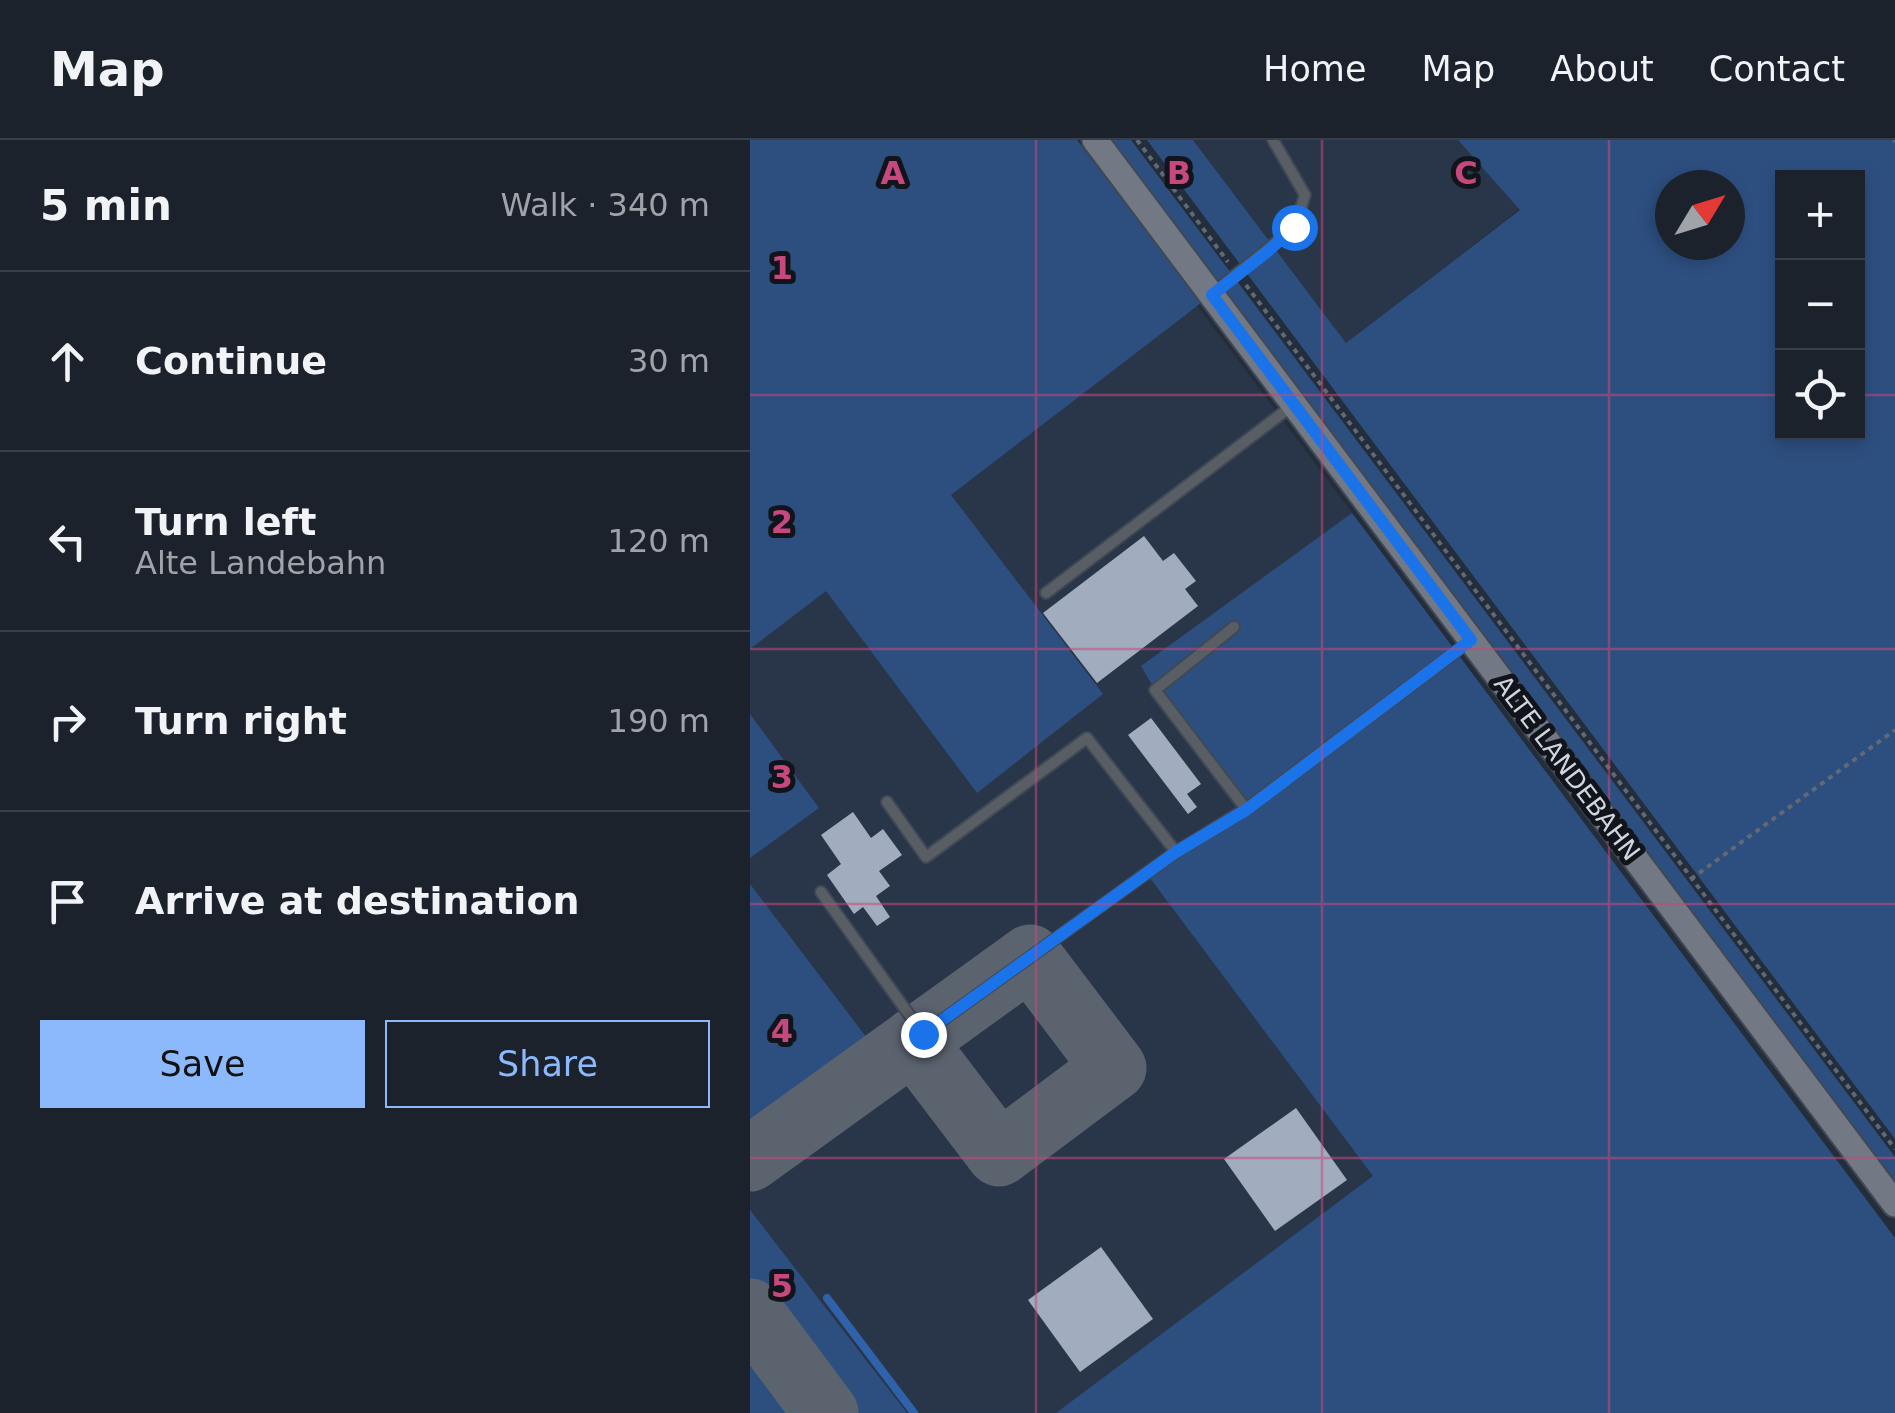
<!DOCTYPE html>
<meta charset="utf-8">
<style>
body{margin:0;font-family:"DejaVu Sans",sans-serif;background:#242a34;color:#f1f3f6}
.controls{position:absolute;right:30px;top:30px;display:grid;overflow:hidden;border-radius:0px;box-shadow:0 5px 15px #0003}
.controls button{width:90px;height:90px;display:grid;place-items:center;padding:0;border:0;border-bottom:2px solid #393f48;background:#1b222c;color:#f1f3f6;font:50px sans-serif}
.compass{position:absolute;left:905px;top:30px;width:90px;height:90px;border-radius:50%;background:#1b222c;box-shadow:0 5px 15px #0003;rotate:52deg}
.stop{position:absolute;width:30px;height:30px;margin:-22px;border:8px solid #1a73e8;border-radius:50%;background:#fff}
.stop.end{background:#1a73e8;border-color:#fff;box-shadow:0 2px 10px #0008}
.list{margin:0;padding:0;list-style:none}
h2{display:flex;justify-content:space-between;align-items:center;height:130px;margin:0;padding:0 40px;font-size:42px}
h2 small{font-size:32px;font-weight:400;color:#a0a4a9}
.list li{display:grid;grid-template-columns:65px 1fr auto;gap:30px;align-items:center;box-sizing:border-box;height:180px;padding:0 40px;border-top:2px solid #393f48}
.list b{display:block;font-size:38px;white-space:nowrap}
.list p{margin:0;font-size:32px;white-space:nowrap;color:#a0a4a9}
.list em{font-size:32px;font-style:normal;color:#a0a4a9}
.actions{display:flex;gap:20px;padding:30px 40px}
.actions a{flex:1;padding:22px 0;border:2px solid #8bb9fc;border-radius:0px;text-align:center;font-size:35px;color:#8bb9fc}
.actions .main{background:#8bb9fc;color:#111}
.icon{flex:none;width:55px;height:55px;fill:none;stroke:currentColor;stroke-width:2;stroke-linecap:round;stroke-linejoin:round}
.map{position:relative;flex:none;width:1145px;height:1273px;overflow:hidden}
header{display:flex;align-items:center;gap:60px;box-sizing:border-box;height:140px;padding:0 50px;background:#1b222c;border-bottom:2px solid #393f48}
header strong{font-size:48px}
nav{display:flex;gap:55px;margin-inline-start:auto;font-size:35px}
main{display:flex}
aside{flex:1;background:#1b222c}
.map>svg:first-child{display:block}
</style>
<header>
<strong>Map</strong>
<nav><a>Home</a><a>Map</a><a>About</a><a>Contact</a></nav>
</header>
<main>
<aside>
<h2>5 min<small>Walk · 340 m</small></h2>
<ul class="list">
<li><svg class="icon" aria-label="ahead" viewBox="0 0 24 24"><path d="M12 20V5M6 11l6-6 6 6"/></svg><div><b>Continue</b></div><em>30 m</em></li>
<li><svg class="icon" aria-label="left" viewBox="0 0 24 24"><path d="M17 20v-9H6M10 6l-5 5 5 5"/></svg><div><b>Turn left</b><p>Alte Landebahn</p></div><em>120 m</em></li>
<li><svg class="icon" aria-label="right" viewBox="0 0 24 24"><path d="M7 20v-9h11M14 6l5 5-5 5"/></svg><div><b>Turn right</b></div><em>190 m</em></li>
<li><svg class="icon" aria-label="arrive" viewBox="0 0 24 24"><path d="M6 21V4h12l-3 4 3 4H6"/></svg><div><b>Arrive at destination</b></div></li>
</ul>
<div class="actions"><a class="main">Save</a><a>Share</a></div>
</aside>
<div class="map">
<svg width="1145" height="1273" viewBox="0 0 1145 1273">
<rect width="100%" height="100%" fill="#242d3b"/>
<g fill="#293649">
<polygon points="0,0 323,0 1145,1098 1145,1273 0,1273"/>
<polygon points="443,0 708,0 770,69 596,203"/>
</g>
<g fill="#2d4f80" fill-rule="evenodd">
<polygon points="0,0 327,0 451,163 201,355 353,554 227,653 76,451 0,509"/>
<polygon points="361,0 381,0 1145,1017 1145,1042"/>
<path d="M397 0H443L596 203 770 70 708 0H1145V999ZM1032 38H1108V292H1032ZM920 45H980V105H920Z"/>
<polygon points="602,373 1145,1098 1145,1273 306,1273 623,1036 397,734 496,669 405,550 391,526"/>
<polygon points="0,574 69,668 0,718"/>
<polygon points="0,744 123,906 0,996"/>
<polygon points="0,1070 157,1273 0,1273"/>
</g>
<g fill="none" stroke-linecap="round" stroke-linejoin="round">
<polyline stroke="#2f62aa" stroke-width="8" points="77,1158 164,1273"/>
<g stroke="#5b636f" stroke-width="65">
<path d="M0 1019C94 952 187 884 280 817L364 928 249 1014 163 901"/>
<polyline points="0,1171 76,1273"/>
</g>
</g>
<g fill="#a1adbe">
<polygon points="394,396 413,421 424,413 446,441 435,449 448,466 347,543 293,473"/>
<polygon points="401,578 451,644 437,654 447,667 438,674 378,595"/>
<polygon points="103,672 121,698 133,689 152,715 129,731 140,746 126,756 140,777 127,786 113,767 104,774 77,735 91,724 71,695"/>
<polygon points="546,968 597,1040 525,1091 474,1019"/>
<polygon points="351,1107 403,1179 330,1232 278,1160"/>
</g>
<g fill="none" stroke-linecap="round" stroke-linejoin="round">
<g stroke="#404855" stroke-width="14">
<g id="service">
<polyline points="462,154 545,87 555,55 523,0"/>
<polyline points="296,453 543,265"/>
<polyline points="484,487 405,550 496,669"/>
<polyline points="137,662 176,717 337,598 426,712"/>
<polyline points="71,752 173,894 426,712 496,669 720,501"/>
</g>
</g>
<g stroke="#404855" stroke-width="29">
<polyline id="secondary" points="345,0 1145,1064"/>
</g>
<g stroke="#616975" stroke-width="4" stroke-dasharray="5 5" stroke-linecap="butt">
<polyline points="387,0 478,122"/>
<polyline points="1144,0 1145,2"/>
<polyline points="496,145 1145,1009"/>
<polyline points="941,739 1145,590"/>
</g>
<use href="#service" stroke="#595e65" stroke-width="10"/>
<use href="#secondary" stroke="#727984" stroke-width="25"/>
</g>
<g fill="none" stroke-linecap="round" stroke-linejoin="round">
<polyline stroke="#1a73e8" stroke-width="12" points="173,894 426,712 496,670 721,500 462,155 518,111 544,87"/>
</g>
<path fill="none" stroke="#c6487c" stroke-width="2.5" stroke-opacity="0.55" d="M286 0V1273M572 0V1273M859 0V1273M0 255H1032M1108 255H1145M0 509H1145M0 764H1145M0 1018H1145"/>
<g text-anchor="middle" dominant-baseline="central" stroke-width="10" stroke-linejoin="round" paint-order="stroke">
<g font-size="25" fill="#d0d6df" stroke="#11151b">
<text transform="translate(817 628) rotate(53)">ALTE LANDEBAHN</text>
</g>
</g>
<g font-size="32" text-anchor="middle" font-weight="bold" fill="#c6487c" stroke="#11151b" stroke-width="10" stroke-linejoin="round" paint-order="stroke">
<text x="143" y="44">A</text>
<text x="429" y="44">B</text>
<text x="716" y="44">C</text>
<text x="32" y="139">1</text>
<text x="32" y="393">2</text>
<text x="32" y="648">3</text>
<text x="32" y="902">4</text>
<text x="32" y="1157">5</text>
</g>
</svg>
<div class="controls">
<button>+</button>
<button>−</button>
<button><svg class="icon" aria-label="locate" viewBox="0 0 24 24"><circle cx="12" cy="12" r="6"/><path d="M12 2v4M12 18v4M2 12h4M18 12h4"/></svg></button>
</div>
<svg class="compass" viewBox="-18 -18 36 36"><path d="M0-13l5 13h-10z" fill="#e53935"/><path d="M0 13l5-13h-10z" fill="#a0a4a9"/></svg>
<div class="stop" style="left:544px;top:87px"></div>
<div class="stop end" style="left:173px;top:894px"></div>
</div>
</main>
